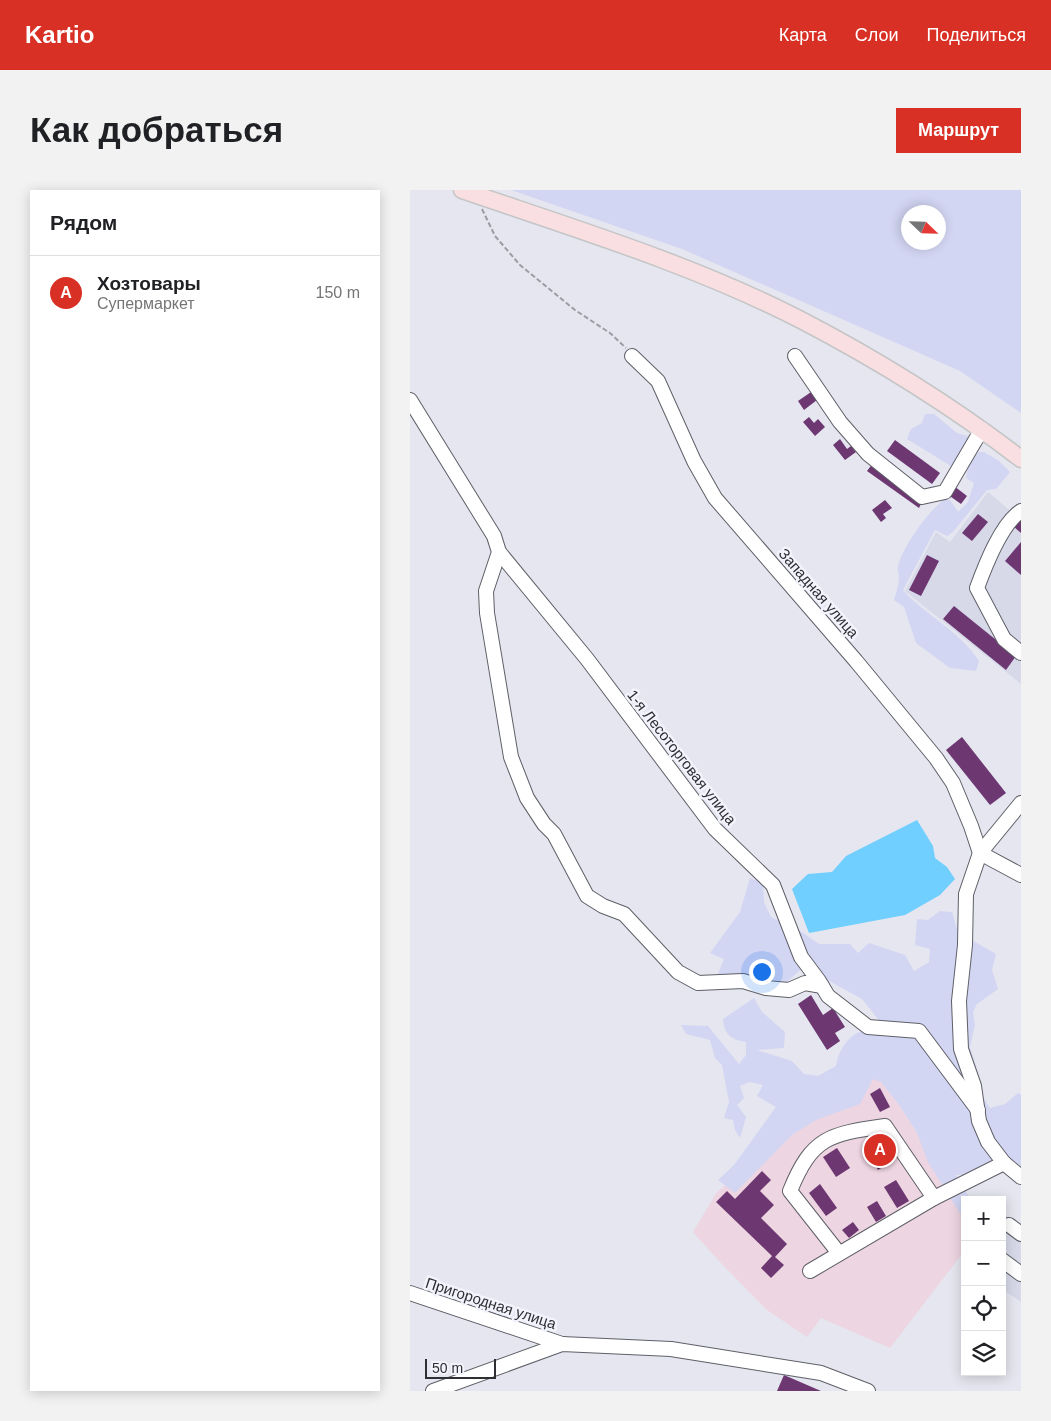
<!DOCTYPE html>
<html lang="ru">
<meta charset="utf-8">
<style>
body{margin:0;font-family:Arial,sans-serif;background:#f2f2f2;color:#202124}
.controls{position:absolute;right:15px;bottom:15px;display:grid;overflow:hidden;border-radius:0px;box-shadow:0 2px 12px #0003}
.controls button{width:45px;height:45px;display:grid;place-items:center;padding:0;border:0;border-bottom:1px solid #e0e0e0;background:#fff;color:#202124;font:25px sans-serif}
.compass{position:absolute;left:491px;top:15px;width:45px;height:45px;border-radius:50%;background:#fff;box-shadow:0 2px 12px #0003;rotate:113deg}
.scale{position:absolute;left:15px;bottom:12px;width:71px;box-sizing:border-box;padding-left:5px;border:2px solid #2e2f32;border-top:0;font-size:14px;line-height:18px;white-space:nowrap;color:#2e2f32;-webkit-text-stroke:4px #f2f3fc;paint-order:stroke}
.you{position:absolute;left:351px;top:781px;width:18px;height:18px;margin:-12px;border:4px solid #fff;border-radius:50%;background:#1a73e8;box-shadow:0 0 0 8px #1a73e833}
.badge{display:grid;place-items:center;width:32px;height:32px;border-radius:50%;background:#d93025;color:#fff;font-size:16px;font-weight:700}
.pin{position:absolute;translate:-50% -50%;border:2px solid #fff;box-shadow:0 1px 5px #0006}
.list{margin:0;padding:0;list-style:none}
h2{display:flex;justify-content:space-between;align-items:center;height:65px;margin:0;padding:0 20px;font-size:21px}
h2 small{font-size:16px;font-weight:400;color:#757577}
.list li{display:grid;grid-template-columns:32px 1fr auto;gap:15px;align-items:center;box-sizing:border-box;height:75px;padding:0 20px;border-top:1px solid #e0e0e0}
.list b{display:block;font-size:19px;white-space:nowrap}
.list p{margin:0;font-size:16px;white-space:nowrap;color:#757577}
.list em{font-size:16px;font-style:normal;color:#757577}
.icon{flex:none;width:28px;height:28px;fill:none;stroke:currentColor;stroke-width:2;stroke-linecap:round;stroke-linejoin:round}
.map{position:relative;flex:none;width:611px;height:1201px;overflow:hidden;border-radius:0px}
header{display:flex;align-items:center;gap:30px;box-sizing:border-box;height:70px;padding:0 25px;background:#d93025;color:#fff}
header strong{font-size:24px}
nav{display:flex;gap:28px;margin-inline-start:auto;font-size:18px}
.intro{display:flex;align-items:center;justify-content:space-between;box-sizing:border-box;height:120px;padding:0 30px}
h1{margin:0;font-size:35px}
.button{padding:12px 22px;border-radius:0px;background:#d93025;color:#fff;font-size:18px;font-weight:700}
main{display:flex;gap:30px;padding:0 30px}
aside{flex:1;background:#fff;border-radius:0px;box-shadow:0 2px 12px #0003}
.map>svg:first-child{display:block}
</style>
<header>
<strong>Kartio</strong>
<nav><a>Карта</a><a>Слои</a><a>Поделиться</a></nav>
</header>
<div class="intro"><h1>Как добраться</h1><a class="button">Маршрут</a></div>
<main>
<aside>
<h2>Рядом<small></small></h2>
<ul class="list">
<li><span class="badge">A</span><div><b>Хозтовары</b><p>Супермаркет</p></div><em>150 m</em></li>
</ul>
</aside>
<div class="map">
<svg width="611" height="1201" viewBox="0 0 611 1201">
<rect width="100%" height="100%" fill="#e5e6ef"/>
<polygon fill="#edd5e1" points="470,884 555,1019 555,1060 480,1158 411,1128 397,1147 357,1120 309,1071 283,1042 307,1002 368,952"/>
<g fill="#d7d9e9">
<polygon points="578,302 611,330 611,494 495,401 526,342 540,352"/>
<polygon points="592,1024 611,1033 611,1112 592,1099"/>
</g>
<g fill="#d3d6f3" fill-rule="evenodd">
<path d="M101 0H611V223L550 181 272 59ZM498 22H528V52H498Z"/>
<polygon points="515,224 524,224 547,243 558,246 562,252 544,278 497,249 501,239 512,233"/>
<path d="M569 262H574L589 271 600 282 586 299 577 300 543 342 537 346 525 340 493 400C517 427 548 439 569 471L566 481 540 478 506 453 494 417 484 410C486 403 489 395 489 387 489 383 487 379 488 376 493 356 519 320 535 309L540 310 548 322 558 312 564 293 556 288 559 274Z"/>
<path d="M340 688 353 693 354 712 361 727 392 742 409 754H440L448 763 459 753 495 765 504 781 519 772 520 759 505 755 507 729 518 730 530 721 542 722 548 742 586 764 582 780 588 799 567 814 563 822 565 835 560 857 568 883 569 902 580 918 595 914 608 903 611 904V977L605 971H580L553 985H546L561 1010H555V1025H551L518 972 507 943 490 916 471 892 463 889 450 914 406 930 382 945 325 1003 308 990 324 975 366 917 347 906 353 895 339 892 330 896 334 908 327 915 336 927 330 948 325 940 323 930 314 928 319 912 312 875 305 868 300 850 276 844 271 835 298 836 329 874 336 865V852C321 850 314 844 313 829L344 808 352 822 375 842 374 858 347 860 382 871 394 884 408 886 426 876C429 858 441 840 460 840L468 829 452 809 412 787 407 774 389 781 377 792 307 786 314 769 300 763 330 722Z"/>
</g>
<polygon fill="#70cfff" points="507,630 523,656 525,668 537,677 545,689 530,705 495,725 399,743 382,699 398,684 422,682 436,666"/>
<g fill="#6d3772">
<polygon points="401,202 407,210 394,220 388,211"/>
<polygon points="399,227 404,233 408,229 415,237 405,246 393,232"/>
<polygon points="430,249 437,259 441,256 446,262 435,270 423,255"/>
<polygon points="485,250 530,283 522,294 477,261"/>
<polygon points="463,273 512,312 509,318 457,281"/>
<polygon points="544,296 557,306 551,314 537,304"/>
<polygon points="475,310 482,318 473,324 476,328 471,332 462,320"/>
<polygon points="568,324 578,332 562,351 552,343"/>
<polygon points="611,327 611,343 603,336"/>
<polygon points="611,352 611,385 595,371"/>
<polygon points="517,365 529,371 511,406 499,400"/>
<polygon points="544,416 606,466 596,480 533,429"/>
<polygon points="552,547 596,603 580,615 536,560"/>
<polygon points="401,805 413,825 423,818 435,837 425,843 430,851 417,860 388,814"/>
<polygon points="470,898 480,917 470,922 460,904"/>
<polygon points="465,949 479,973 468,980 454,955"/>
<polygon points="427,958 440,978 426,987 413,967"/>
<polygon points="352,981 361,990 350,1001 364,1015 351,1028 377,1054 365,1067 374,1075 361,1088 351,1078 362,1066 306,1012 317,1001 325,1009"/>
<polygon points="486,990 499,1011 487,1018 474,997"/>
<polygon points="410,994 427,1018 416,1026 399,1003"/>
<polygon points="467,1011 476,1026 466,1032 457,1017"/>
<polygon points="443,1032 449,1040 439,1048 432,1040"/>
<polygon points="374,1185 411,1201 367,1201"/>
</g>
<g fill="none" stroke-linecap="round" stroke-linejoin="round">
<g stroke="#5e5f67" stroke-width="16">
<g id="minor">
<polyline points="222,166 248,191 284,271 305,308 446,471 526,568 543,593 561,636 570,663"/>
<polyline points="385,166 430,232 458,264 512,307 535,302 572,239"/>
<polyline points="0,210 84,346 89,362 76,401 77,423 101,567 117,608 134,634 144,644 177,706 193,716 214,724 268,782 288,793 333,791 356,798 379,800 395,793 412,796"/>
<path d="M611 321C591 334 575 376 567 398L594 449 611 463"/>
<polyline points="89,362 177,469 305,639 363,695 391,767 409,791 418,806 458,837 509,841 568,920"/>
<polyline points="611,613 570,663 556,704 555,755 549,811 551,859 564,896 569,931 578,952 594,973 611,987"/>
<polyline points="570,663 611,685"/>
<polyline points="599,1035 611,1044"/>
<path d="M428 1062 380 1001C402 947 419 944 475 936L524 1008"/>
<polyline points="592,1070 611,1084"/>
<polyline points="400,1081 524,1008 594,973"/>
<polyline points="0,1103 152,1154"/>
<polyline points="23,1201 152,1154 261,1159 411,1183 458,1201"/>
</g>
</g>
<g stroke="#c4c5c6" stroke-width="19">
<path id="major" d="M52 0C166 39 284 75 391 130 468 170 542 216 611 269"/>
</g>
<polyline stroke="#9c9da4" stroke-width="2" stroke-dasharray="5 2.5" stroke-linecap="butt" points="72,19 85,46 110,75 165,120 200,143 216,158"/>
<use href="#minor" stroke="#fff" stroke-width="14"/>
<use href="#major" stroke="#fadfe2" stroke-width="16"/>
</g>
<g text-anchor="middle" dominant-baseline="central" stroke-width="5" stroke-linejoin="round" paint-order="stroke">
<g font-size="15" fill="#2e2f32" stroke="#f2f3fc">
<text transform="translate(409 403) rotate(49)">Западная улица</text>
<text transform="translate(272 567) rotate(52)">1-я Лесоторговая улица</text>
<text transform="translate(81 1113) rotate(18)">Пригородная улица</text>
</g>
</g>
</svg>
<div class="controls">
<button>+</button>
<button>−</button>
<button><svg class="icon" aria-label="locate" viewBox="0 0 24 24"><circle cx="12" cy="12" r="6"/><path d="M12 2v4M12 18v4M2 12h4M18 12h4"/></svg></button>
<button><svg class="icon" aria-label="layers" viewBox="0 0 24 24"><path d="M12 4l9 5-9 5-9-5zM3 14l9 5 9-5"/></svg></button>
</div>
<svg class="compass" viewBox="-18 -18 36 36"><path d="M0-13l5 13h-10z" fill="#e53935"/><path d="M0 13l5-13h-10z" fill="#757577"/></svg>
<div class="scale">50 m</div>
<div class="you"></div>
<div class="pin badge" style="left:470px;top:960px">A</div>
</div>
</main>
